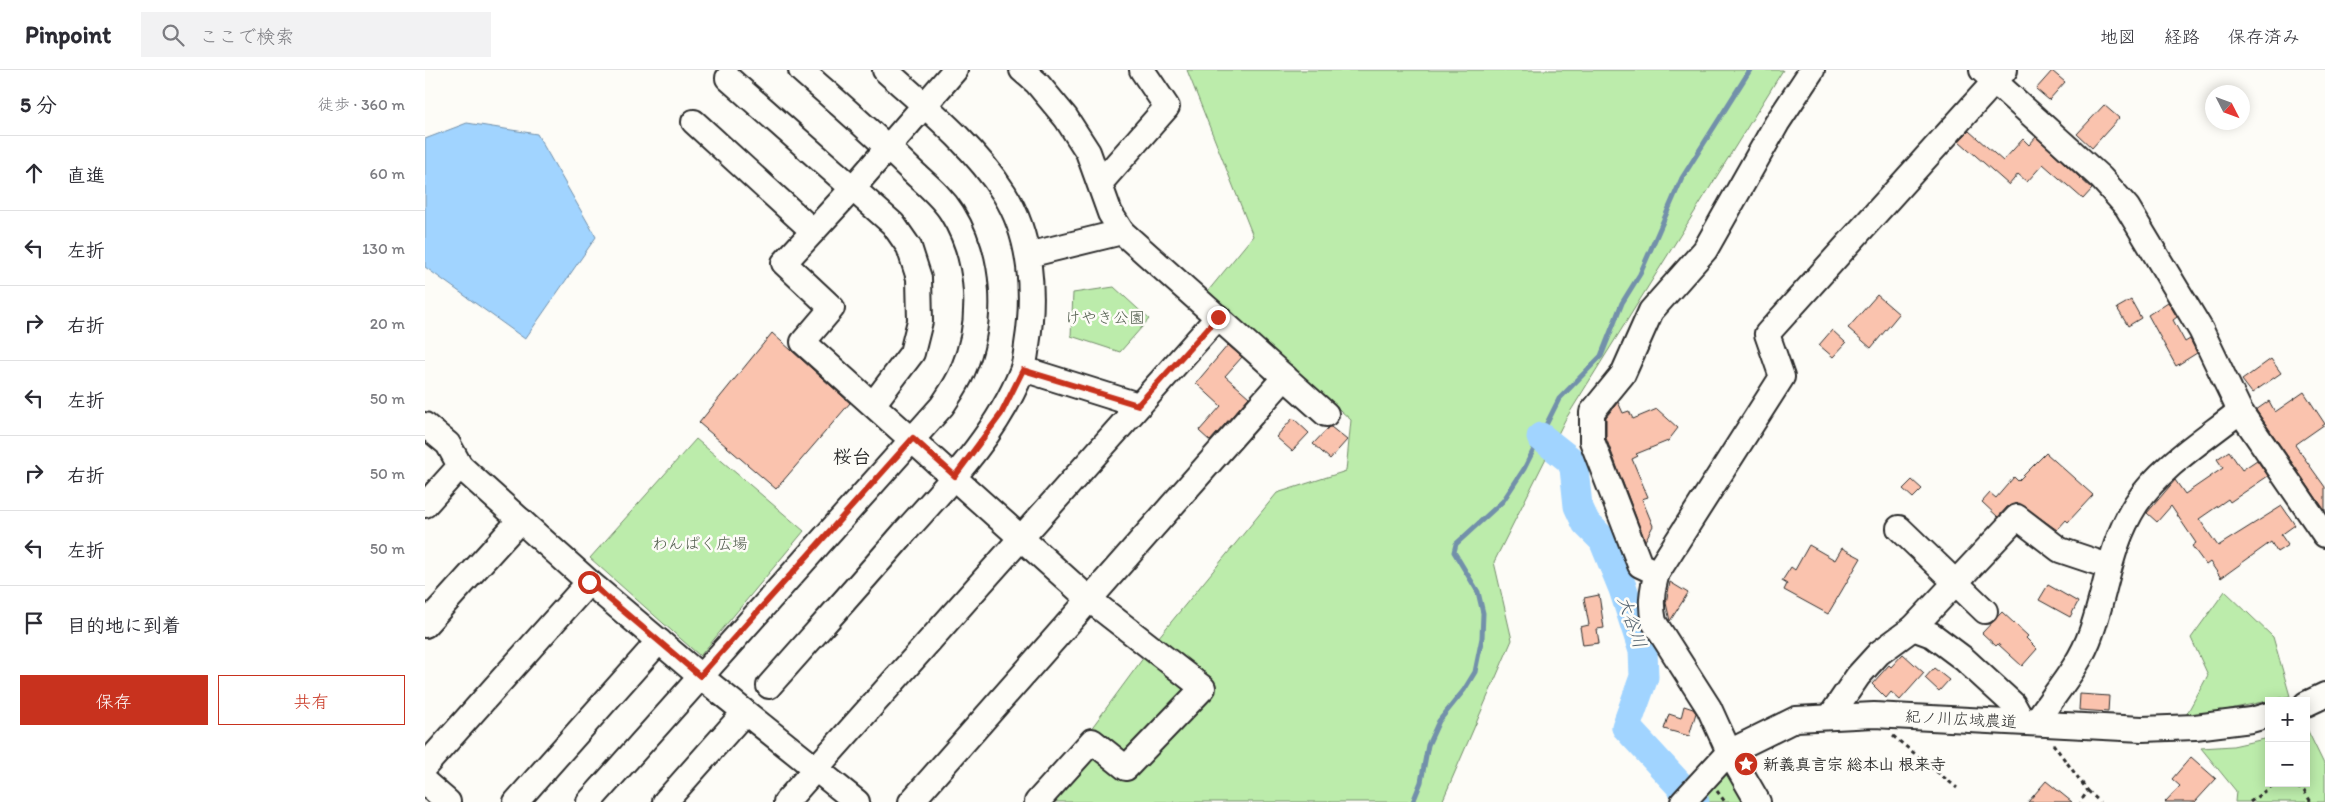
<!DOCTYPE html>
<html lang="ja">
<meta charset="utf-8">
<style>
body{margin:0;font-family:Itim,"Klee One",sans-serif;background:#f2f2f3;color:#2b2b33}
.controls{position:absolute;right:15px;bottom:15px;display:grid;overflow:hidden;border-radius:0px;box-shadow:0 2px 12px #0003}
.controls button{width:45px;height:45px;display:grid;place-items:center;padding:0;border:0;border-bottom:1px solid #e1e1e2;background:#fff;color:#2b2b33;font:25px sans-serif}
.compass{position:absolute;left:1780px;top:15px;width:45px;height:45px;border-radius:50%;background:#fff;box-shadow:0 2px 12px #0003;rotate:132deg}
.stop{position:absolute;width:15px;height:15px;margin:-11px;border:4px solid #c8321e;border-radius:50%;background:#fff}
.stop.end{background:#c8321e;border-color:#fff;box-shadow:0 1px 5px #0008}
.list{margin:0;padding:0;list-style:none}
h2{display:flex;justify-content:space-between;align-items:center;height:65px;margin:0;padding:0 20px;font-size:21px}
h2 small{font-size:16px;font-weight:400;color:#7c7c81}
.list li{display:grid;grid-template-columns:32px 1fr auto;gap:15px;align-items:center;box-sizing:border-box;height:75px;padding:0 20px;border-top:1px solid #e1e1e2}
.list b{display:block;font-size:19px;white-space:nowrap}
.list em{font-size:16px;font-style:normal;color:#7c7c81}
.actions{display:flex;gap:10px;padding:15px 20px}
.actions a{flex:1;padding:11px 0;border:1px solid #c8321e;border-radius:0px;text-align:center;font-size:18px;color:#c8321e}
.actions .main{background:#c8321e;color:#fff}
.icon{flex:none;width:28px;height:28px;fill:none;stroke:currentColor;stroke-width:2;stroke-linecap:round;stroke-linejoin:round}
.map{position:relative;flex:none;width:1900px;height:732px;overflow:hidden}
header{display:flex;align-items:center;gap:30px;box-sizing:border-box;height:70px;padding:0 25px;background:#fff;border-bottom:1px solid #e1e1e2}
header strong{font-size:24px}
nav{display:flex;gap:28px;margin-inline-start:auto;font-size:18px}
.search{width:350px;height:45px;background:#f2f2f3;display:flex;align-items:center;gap:12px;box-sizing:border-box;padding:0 18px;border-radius:0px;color:#7c7c81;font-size:19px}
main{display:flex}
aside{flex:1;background:#fff}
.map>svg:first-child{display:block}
</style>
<header>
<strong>Pinpoint</strong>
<div class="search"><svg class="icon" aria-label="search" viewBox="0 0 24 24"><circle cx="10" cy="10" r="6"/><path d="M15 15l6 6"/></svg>ここで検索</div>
<nav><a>地図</a><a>経路</a><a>保存済み</a></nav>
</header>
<main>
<aside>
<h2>5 分<small>徒歩 · 360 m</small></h2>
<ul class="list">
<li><svg class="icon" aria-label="ahead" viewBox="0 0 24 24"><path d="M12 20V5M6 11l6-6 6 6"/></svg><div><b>直進</b></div><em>60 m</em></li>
<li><svg class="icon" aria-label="left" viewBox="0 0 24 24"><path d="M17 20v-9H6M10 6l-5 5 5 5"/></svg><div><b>左折</b></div><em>130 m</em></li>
<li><svg class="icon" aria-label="right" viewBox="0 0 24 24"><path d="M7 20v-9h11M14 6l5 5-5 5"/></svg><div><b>右折</b></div><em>20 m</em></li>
<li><svg class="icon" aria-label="left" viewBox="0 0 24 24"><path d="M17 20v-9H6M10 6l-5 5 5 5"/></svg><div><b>左折</b></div><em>50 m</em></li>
<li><svg class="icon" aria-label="right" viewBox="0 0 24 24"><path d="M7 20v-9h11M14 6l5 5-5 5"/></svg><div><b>右折</b></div><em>50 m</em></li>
<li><svg class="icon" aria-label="left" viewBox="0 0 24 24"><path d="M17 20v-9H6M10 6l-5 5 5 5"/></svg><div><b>左折</b></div><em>50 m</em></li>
<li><svg class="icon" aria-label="arrive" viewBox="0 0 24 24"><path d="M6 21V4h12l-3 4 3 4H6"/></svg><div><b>目的地に到着</b></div></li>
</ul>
<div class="actions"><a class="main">保存</a><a>共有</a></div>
</aside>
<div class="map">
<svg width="1900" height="732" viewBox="0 0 1900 732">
<rect width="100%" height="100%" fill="#fdfcf7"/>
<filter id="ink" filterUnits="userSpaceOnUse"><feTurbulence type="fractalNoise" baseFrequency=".02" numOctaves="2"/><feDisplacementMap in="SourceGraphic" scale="10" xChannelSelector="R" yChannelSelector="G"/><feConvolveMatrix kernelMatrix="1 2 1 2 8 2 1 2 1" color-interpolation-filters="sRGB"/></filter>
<g filter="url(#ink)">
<g fill="#bcecab" stroke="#748c6b">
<polygon points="762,0 1358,0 1140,350 1069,492 1087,570 1017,732 612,732 733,568 852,423 921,401 926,350 783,221 828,166"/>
<polygon points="689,217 724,249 695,282 646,266 648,223"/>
<polygon points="271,369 379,461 275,586 165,488"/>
<polygon points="1800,521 1848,567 1865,626 1759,649 1783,605 1766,568"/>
<polygon points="1882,659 1900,696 1900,732 1810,732 1811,721 1776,678 1808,676 1844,668 1844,713 1881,713"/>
<polygon points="1304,701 1324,732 1276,732"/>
</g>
<polygon fill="#a1d4ff" stroke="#7290aa" points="42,53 112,64 171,167 100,269 0,197 0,69"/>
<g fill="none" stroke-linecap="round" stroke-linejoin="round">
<polyline stroke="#7290aa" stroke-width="5" points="988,732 996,712 1003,675 1014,651 1039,620 1050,602 1057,568 1058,543 1053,522 1029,482 1031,474 1078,431 1099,399 1134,329 1176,286 1197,233 1215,204 1257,108 1325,0"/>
<polyline stroke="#a1d4ff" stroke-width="29" points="1116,367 1145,390 1149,398 1153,436 1161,453 1178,470 1198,519 1218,581 1219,607 1201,657 1270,732"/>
</g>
<g fill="#fac3ae" stroke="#2b2b2b">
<polygon points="1627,1 1640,12 1624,30 1611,19"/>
<polygon points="1679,35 1694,48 1667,78 1652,64"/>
<polygon points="1544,61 1578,91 1598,69 1604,75 1611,67 1667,119 1658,129 1618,94 1602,112 1593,104 1584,115 1534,71"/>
<polygon points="1452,225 1474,244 1446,278 1423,258"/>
<polygon points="1706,230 1716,248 1703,256 1692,238"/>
<polygon points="1743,232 1752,247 1748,250 1760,272 1765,269 1772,283 1751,296 1723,245"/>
<polygon points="1407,260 1421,273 1408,287 1394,275"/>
<polygon points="347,263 425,333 351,419 274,353"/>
<polygon points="803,275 817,287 800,306 824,327 785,371 774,361 796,336 771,313"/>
<polygon points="1846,289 1856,303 1827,323 1817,310"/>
<polygon points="1879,322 1900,354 1870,375 1900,417 1900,441 1831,340 1844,331 1850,342"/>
<polygon points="1193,332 1198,343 1204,341 1208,349 1232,339 1253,358 1243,371 1211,384 1213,386 1207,389 1223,427 1217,429 1228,456 1220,471 1181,368 1181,347"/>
<polygon points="868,348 884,363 867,381 851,367"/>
<polygon points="904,357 906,357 922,370 905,389 888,374"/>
<polygon points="1804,381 1817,400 1832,390 1843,406 1805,432 1803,429 1774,449 1793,476 1857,436 1870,455 1856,465 1863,475 1852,482 1846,472 1796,508 1785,492 1781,495 1767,476 1771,473 1746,436 1732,452 1722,443 1750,410 1760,424 1798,398 1792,389"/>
<polygon points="1621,383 1668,425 1643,452 1641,450 1632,460 1594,433 1582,437 1573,447 1557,432 1565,423 1571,428 1589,407 1593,411"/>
<polygon points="1487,410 1497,419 1488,428 1478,419"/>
<polygon points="1384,475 1410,490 1417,478 1436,488 1403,544 1359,520 1362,514 1357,511 1366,497 1370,500"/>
<polygon points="1245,512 1263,523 1245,551 1241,533"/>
<polygon points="1623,515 1653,532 1645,547 1614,530"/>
<polygon points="1174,525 1179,558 1172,559 1174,573 1158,575 1155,557 1164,555 1159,528"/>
<polygon points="1577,542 1603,566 1601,568 1612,579 1597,596 1573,574 1571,576 1557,563"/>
<polygon points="1478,584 1499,603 1475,630 1466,622 1461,628 1447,614 1464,595 1466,597"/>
<polygon points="1509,598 1524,610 1514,621 1500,608"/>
<polygon points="1655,624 1684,626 1683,642 1654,640"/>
<polygon points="1259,636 1268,639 1271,643 1264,666 1239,659 1244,644 1256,648"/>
<polygon points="1766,687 1791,709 1770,732 1740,732 1755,716 1747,709"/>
<polygon points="1621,711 1647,732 1603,732"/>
</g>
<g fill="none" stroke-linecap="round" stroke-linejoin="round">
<g stroke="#2b2b2b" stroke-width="28">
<g id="minor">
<polyline points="530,0 427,119 359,193 407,238 378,272 665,530 778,618 701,698 667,671 612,732"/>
<polyline points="597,0 612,13 641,48 663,82 685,143 697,162 901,344"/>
<polyline points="1557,0 1676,108 1702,137 1776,260 1815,341 1900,465"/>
<polyline points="303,8 468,154 484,177 494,208 495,251 487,283 449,333"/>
<polyline points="269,52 388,161"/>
<polyline points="676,112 742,37 717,0"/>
<polyline points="603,185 697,162"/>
<polyline points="598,299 713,335"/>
<polyline points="0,355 23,374 35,396 164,512 275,606 432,732"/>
<polyline points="0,435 35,396"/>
<polyline points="1474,458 1560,541"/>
<polyline points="1232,503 1215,495 1167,371 1167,342 1198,304 1226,241 1280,180 1352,53 1387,0"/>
<polyline points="0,555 95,450"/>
<polyline points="1488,558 1507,565 1539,589 1588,634 1598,652"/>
<path d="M344 616C389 565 434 515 478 464 523 414 572 364 597 301 600 293 601 283 602 275 610 225 607 167 579 123 549 76 501 37 460 0"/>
<polyline points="1881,634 1900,625"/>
<polyline points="1405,647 1433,606 1454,583 1488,558 1592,447 1635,480 1683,496"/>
<path d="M1610 653C1629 624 1655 596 1666 563 1682 519 1684 476 1711 434 1736 396 1780 369 1815 341"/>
<polyline points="0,696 164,512"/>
<polyline points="0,712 23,732"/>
<polyline points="91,732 234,571"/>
<path d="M164 732 517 336C525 324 533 313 538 300 559 251 555 188 527 143 515 124 498 112 483 97 448 63 412 32 376 0"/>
<polyline points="240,732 311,652"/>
<polyline points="361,732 793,247"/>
<polyline points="486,732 860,307"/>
<polyline points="1258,732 1304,682 1371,649 1449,645 1717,659 1770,657 1826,650 1844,645"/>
<path d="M1333 732 1304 682 1284 638 1229 552C1225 534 1227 520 1232 503L1357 307 1342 264 1580 0"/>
</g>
</g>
<g stroke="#2b2b2b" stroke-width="3" stroke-dasharray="4 4" stroke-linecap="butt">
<polyline points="1468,666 1532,718"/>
<polyline points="1628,674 1663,721 1655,732"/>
<polyline points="1865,713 1879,721 1886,732"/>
<polyline points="1292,721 1300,732"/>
<polyline points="1663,721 1675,732"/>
<polyline points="1825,732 1848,715 1856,713"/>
</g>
<use href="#minor" stroke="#fdfcf7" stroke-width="24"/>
</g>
</g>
<g fill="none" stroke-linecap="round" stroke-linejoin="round" filter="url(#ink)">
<polyline stroke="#c8321e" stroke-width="6" points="164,512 275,606 488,368 530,406 576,344 598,300 713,335 793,247"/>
</g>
<defs>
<g id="sight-disc" transform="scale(1.25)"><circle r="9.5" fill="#c8321e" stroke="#fdfcf7"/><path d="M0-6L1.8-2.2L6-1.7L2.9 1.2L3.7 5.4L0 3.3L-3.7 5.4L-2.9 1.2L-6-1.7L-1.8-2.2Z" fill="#fff"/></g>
</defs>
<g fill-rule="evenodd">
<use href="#sight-disc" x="1321" y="694"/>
</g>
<g text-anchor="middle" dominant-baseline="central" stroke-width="5" stroke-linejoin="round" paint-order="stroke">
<g font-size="16" fill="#4f5b4b" stroke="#fdfcf7">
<text x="680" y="247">けやき公園</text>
<text x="275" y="473">わんぱく広場</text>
</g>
<g font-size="16" fill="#2b2b2b" stroke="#fdfcf7">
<text transform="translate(1536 649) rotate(3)">紀ノ川広域農道</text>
</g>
<g font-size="16" font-weight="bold" fill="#2b2b2b" stroke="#fdfcf7" text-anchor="start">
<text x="1338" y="694">新義真言宗 総本山 根来寺</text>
</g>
<g font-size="18" font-style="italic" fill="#4e5e6b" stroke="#fdfcf7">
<text transform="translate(1207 552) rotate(71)">大谷川</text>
</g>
<g font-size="19" font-weight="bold" fill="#2b2b2b" stroke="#fdfcf7">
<text x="427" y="386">桜台</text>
</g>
</g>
</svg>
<div class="controls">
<button>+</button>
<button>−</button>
</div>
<svg class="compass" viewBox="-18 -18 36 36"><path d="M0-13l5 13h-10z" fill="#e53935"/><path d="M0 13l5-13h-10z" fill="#7c7c81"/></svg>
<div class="stop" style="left:164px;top:512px"></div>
<div class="stop end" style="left:793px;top:247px"></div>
</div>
</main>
